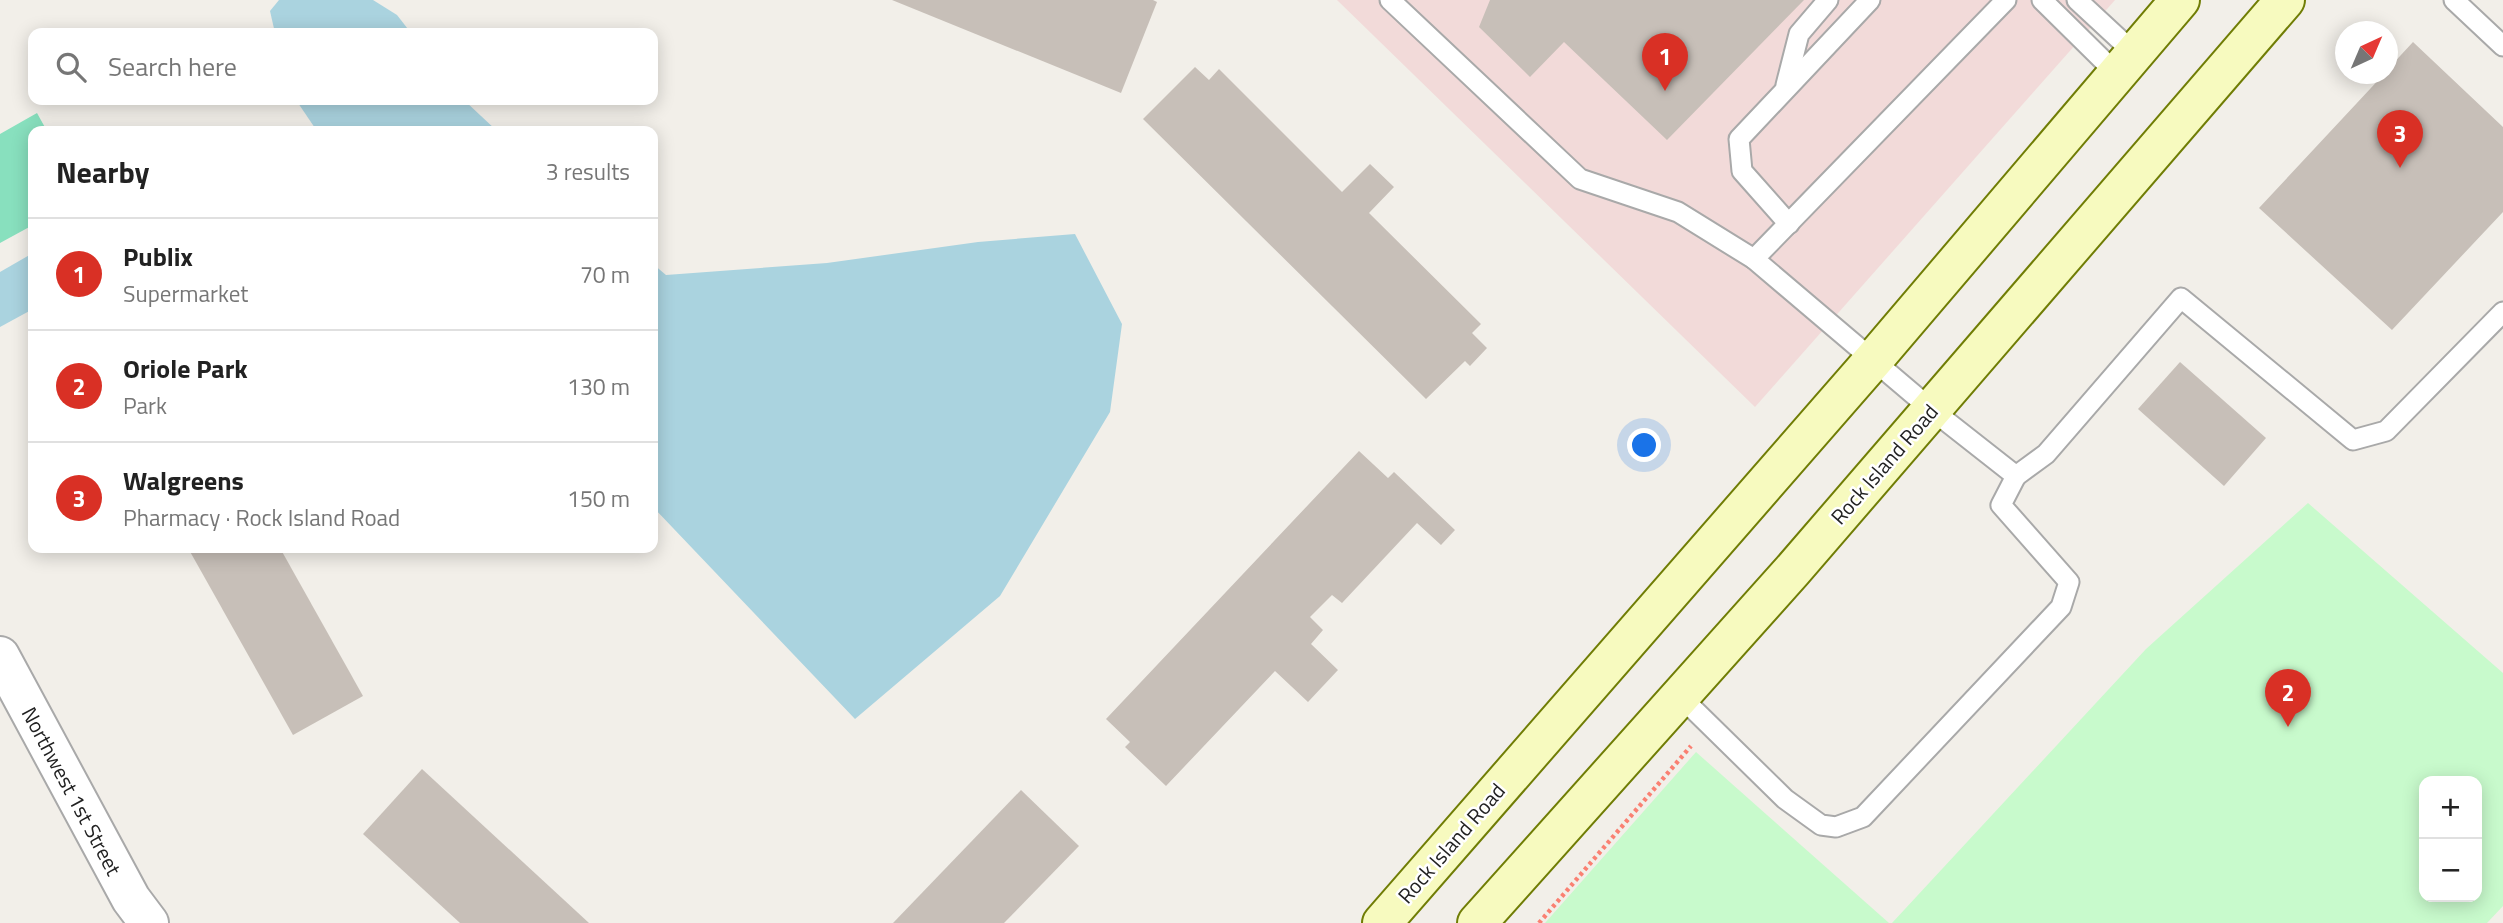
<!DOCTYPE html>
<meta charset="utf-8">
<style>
body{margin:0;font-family:"Titillium Web",sans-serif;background:#f2f2f2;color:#222}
.controls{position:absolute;right:21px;bottom:21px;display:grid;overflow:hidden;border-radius:14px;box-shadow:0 4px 18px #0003}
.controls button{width:63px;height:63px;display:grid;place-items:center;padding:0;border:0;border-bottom:2px solid #e0e0e0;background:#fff;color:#222;font:35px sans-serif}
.compass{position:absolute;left:2335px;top:21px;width:63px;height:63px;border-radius:50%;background:#fff;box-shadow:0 4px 18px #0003;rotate:44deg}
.you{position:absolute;left:1645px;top:446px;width:24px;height:24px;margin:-18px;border:5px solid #fff;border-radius:50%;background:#1a73e8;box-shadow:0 0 0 10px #1a73e833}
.badge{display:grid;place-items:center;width:46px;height:46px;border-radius:50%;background:#d93025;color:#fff;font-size:23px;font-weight:700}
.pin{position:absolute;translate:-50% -58px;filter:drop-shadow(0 2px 4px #0008)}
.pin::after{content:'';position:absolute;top:37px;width:24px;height:21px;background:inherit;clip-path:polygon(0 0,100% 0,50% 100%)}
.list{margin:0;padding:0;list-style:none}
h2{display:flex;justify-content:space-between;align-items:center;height:91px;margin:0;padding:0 28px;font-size:30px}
h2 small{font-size:23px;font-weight:400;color:#767676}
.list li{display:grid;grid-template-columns:46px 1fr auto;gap:21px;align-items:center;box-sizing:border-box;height:112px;padding:0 28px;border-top:2px solid #e0e0e0}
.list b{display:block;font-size:26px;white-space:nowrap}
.list p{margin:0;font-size:23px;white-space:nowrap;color:#767676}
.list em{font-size:23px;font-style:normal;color:#767676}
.icon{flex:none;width:38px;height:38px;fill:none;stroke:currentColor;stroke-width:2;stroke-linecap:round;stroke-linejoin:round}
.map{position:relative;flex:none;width:2503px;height:923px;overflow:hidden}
.search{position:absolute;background:#fff;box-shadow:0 4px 18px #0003;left:28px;top:28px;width:630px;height:77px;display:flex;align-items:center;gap:18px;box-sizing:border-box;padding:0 24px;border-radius:14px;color:#767676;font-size:26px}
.panel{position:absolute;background:#fff;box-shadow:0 4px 18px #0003;left:28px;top:126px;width:630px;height:427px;border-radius:14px}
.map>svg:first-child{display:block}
</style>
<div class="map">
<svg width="2503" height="923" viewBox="0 0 2503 923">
<rect width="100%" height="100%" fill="#f2efe9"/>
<polygon fill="#f2dad9" points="1337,0 2115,0 1755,407"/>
<g fill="#c8facc" fill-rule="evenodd">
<path d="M2308 503 2503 673V906L2487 923H1892L2146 649ZM2424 781H2477V897H2424Z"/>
<polygon points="1696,752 1889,923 1545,923"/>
</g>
<polygon fill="#88e0be" points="37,113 47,131 33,131 33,225 0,243 0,134"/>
<g fill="#aad3df">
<polygon points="279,0 373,0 397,15 411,33 275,33 270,11"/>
<polygon points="296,100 464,100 497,131 317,131"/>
<polygon points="1075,234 1122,324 1110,412 1000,596 855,719 653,507 653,264 666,275 827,263 978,242"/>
<polygon points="33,253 33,309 0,327 0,272"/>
</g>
<g fill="#c7bfb8">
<polygon points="892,0 1153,0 1157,2 1121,93"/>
<polygon points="1490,0 1804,0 1667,140 1564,42 1530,77 1479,27"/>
<polygon points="2413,42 2503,127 2503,212 2392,330 2259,208 2384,74 2388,74 2388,69"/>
<polygon points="1195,67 1209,80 1219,69 1342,192 1370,164 1394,187 1369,213 1481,324 1472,333 1487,348 1470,366 1465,361 1426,399 1143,119"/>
<polygon points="2180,362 2266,438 2224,486 2138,409"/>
<polygon points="1359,451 1388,478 1394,472 1455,530 1441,545 1417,523 1342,603 1332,595 1310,617 1323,630 1311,644 1338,670 1308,702 1275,671 1166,786 1125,747 1130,742 1106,719"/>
<polygon points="188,548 280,548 363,696 293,735"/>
<polygon points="422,769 589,923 460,923 363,834"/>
<polygon points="1021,790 1079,846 1004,923 893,923"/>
</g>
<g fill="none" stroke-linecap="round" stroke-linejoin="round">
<g stroke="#a9a9a9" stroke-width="23">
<g id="lane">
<polyline points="1390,0 1580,179 1678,212 1754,259"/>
<polyline points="2006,0 1754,259 1932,410 2016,476 2046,454 2181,298 2353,440 2386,431 2503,312"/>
<polyline points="2042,0 2116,73"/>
<polyline points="2077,0 2132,51"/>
<polyline points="2454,0 2503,46"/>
<polyline points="1786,85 1799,34 1828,0"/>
<polyline points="1789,224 1742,171 1739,139 1870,0"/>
<polyline points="1681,697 1785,799 1821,825 1836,827 1863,817 2061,607 2069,582 2001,505 2016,476"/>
</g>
</g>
<g stroke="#a9a9a9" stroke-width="42">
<polyline id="street" points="0,656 131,899 149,923"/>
</g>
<g stroke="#707d05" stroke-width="42">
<g id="secondary">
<polyline points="1382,923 1875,358 2180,0"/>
<polyline points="1477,923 1792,571 2285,0"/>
</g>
</g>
<polyline stroke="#fa8072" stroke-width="4.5" stroke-dasharray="3.5 3.5" stroke-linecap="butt" points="1539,923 1691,746"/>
<use href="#lane" stroke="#fff" stroke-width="19"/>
<use href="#street" stroke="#fff" stroke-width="38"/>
<use href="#secondary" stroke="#f7fabf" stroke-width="38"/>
</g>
<g text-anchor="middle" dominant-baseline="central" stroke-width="5" stroke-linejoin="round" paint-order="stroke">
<g font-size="21" fill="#222" stroke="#fff">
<text transform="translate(1884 464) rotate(-49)">Rock Island Road</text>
<text transform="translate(72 791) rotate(62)">Northwest 1st Street</text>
<text transform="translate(1451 843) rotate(-49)">Rock Island Road</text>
</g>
</g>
</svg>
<div class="controls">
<button>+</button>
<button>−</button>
</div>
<svg class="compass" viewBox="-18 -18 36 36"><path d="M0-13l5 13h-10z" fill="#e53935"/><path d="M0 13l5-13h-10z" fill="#767676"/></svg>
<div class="you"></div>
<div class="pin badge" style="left:1665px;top:91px">1</div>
<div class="pin badge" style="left:2288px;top:727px">2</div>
<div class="pin badge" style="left:2400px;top:168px">3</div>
<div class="search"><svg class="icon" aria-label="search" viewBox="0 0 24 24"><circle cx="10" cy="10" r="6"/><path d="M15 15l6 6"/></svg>Search here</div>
<section class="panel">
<h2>Nearby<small>3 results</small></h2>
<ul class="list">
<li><span class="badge">1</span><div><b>Publix</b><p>Supermarket</p></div><em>70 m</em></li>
<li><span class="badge">2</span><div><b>Oriole Park</b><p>Park</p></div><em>130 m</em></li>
<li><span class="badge">3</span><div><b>Walgreens</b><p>Pharmacy · Rock Island Road</p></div><em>150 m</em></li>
</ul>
</section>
</div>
